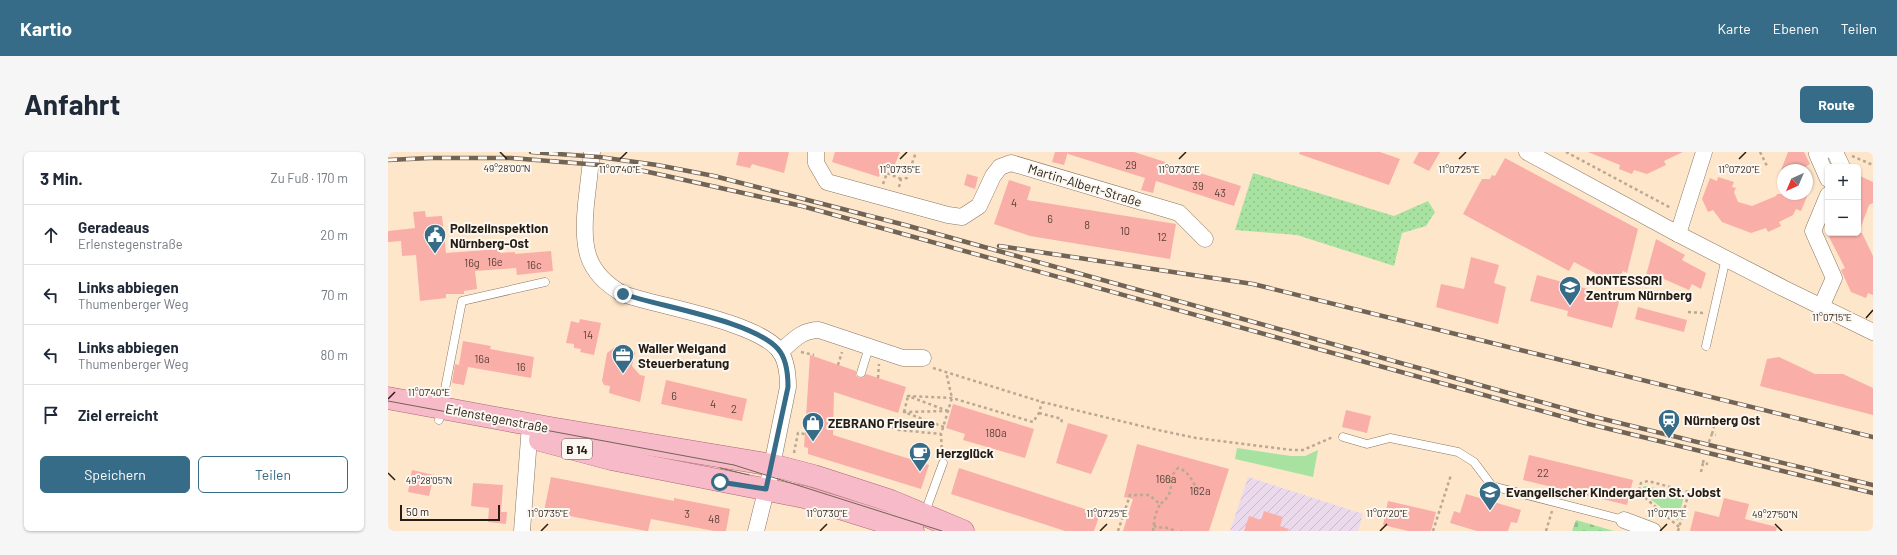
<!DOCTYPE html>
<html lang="de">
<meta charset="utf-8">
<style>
body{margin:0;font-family:Barlow,sans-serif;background:#f6f6f7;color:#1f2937}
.controls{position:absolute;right:12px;top:12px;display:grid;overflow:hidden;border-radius:6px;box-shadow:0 1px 3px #0004}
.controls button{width:36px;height:36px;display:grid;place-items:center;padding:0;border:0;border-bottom:1px solid #e0e1e3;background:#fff;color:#1f2937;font:20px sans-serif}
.compass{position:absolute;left:1389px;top:12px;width:36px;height:36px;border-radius:50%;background:#fff;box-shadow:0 1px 3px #0004;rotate:224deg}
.scale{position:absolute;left:12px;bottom:10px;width:100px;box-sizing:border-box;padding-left:4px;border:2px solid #261e14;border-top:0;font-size:11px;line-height:14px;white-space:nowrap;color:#261e14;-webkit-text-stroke:3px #fcf7f1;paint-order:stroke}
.stop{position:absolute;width:12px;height:12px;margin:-9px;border:3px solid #366c87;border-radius:50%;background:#fff}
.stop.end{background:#366c87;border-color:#fff;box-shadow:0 1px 4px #0008}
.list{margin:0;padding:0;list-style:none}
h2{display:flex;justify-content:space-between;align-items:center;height:52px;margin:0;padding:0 16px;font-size:17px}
h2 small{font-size:13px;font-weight:400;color:#747a83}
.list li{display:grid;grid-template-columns:26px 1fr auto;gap:12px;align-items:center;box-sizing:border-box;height:60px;padding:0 16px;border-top:1px solid #e0e1e3}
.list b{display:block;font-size:15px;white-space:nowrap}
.list p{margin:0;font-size:13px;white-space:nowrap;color:#747a83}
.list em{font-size:13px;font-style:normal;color:#747a83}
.actions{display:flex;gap:8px;padding:12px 16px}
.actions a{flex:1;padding:9px 0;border:1px solid #366c87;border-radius:6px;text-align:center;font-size:14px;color:#366c87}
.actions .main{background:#366c87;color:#fff}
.icon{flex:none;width:22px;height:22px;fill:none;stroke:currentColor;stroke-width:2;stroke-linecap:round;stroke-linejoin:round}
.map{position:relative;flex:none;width:1485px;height:379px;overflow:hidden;border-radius:6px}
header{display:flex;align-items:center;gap:24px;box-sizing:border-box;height:56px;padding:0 20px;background:#366c87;color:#fff}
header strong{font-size:19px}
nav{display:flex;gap:22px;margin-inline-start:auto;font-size:14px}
.intro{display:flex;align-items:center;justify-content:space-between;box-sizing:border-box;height:96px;padding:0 24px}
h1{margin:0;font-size:28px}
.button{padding:10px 18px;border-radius:6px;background:#366c87;color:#fff;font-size:14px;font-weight:700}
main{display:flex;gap:24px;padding:0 24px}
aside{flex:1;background:#fff;border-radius:6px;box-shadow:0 1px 3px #0004}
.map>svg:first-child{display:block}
</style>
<header>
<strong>Kartio</strong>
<nav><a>Karte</a><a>Ebenen</a><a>Teilen</a></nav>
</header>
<div class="intro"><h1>Anfahrt</h1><a class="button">Route</a></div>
<main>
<aside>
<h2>3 Min.<small>Zu Fuß · 170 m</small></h2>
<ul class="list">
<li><svg class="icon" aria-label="ahead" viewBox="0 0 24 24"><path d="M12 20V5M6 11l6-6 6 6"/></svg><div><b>Geradeaus</b><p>Erlenstegenstraße</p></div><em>20 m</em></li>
<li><svg class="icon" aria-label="left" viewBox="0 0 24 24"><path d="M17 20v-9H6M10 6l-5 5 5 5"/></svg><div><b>Links abbiegen</b><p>Thumenberger Weg</p></div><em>70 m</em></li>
<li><svg class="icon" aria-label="left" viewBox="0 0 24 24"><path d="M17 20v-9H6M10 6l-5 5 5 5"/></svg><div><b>Links abbiegen</b><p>Thumenberger Weg</p></div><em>80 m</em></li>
<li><svg class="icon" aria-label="arrive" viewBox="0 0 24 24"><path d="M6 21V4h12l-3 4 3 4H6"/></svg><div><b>Ziel erreicht</b></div></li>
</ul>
<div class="actions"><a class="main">Speichern</a><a>Teilen</a></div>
</aside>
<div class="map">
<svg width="1485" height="379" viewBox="0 0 1485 379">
<defs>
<pattern id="industrial-furrows" width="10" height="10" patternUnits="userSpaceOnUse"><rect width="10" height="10" fill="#ebdaec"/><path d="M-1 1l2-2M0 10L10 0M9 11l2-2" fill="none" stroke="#c9bbca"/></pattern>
<pattern id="cemetery-stones" width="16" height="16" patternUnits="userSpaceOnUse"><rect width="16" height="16" fill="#a7e2a0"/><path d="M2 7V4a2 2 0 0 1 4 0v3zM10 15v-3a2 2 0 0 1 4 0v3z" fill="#90c189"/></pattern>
<pattern id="garden-dots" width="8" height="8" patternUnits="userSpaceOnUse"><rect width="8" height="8" fill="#a7e2a0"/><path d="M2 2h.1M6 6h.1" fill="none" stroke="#90c189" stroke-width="1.8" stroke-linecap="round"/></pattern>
</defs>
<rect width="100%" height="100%" fill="#fee6cb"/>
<polygon fill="url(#industrial-furrows)" points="860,325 975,362 970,379 842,379"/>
<g fill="#a7e2a0">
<polygon points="849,296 903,304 917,304 930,298 925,325 847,307"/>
<polygon points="1256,334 1260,334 1296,344 1290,369 1255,341 1254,337"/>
</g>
<polygon fill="url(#cemetery-stones)" points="1188,368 1226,379 1184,379"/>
<polygon fill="url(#garden-dots)" points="865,21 1006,64 1040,49 1047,60 1038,74 1014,81 1006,114 909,83 847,78"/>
<g fill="#f9aea8">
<polygon points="351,0 401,0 396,21 364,12 362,16 348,13"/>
<polygon points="447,0 512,0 506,15 496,11 491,25 444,10"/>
<polygon points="667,0 680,0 676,13 664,10"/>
<polygon points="680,0 746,0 853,34 846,54 768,29 765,41 753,38 757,26 680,2"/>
<polygon points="912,0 992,0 1012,7 1001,33 911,2"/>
<polygon points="1031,0 1052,0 1041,19 1025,11"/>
<polygon points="1200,0 1295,0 1276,9 1278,13 1259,22 1246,18 1244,22 1231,17 1232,13"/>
<polygon points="1400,0 1416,0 1422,12 1417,15 1419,18 1393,18"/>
<polygon points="1117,6 1250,77 1239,121 1235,119 1228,132 1186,110 1181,119 1075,62 1094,27 1102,27 1104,23 1107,24"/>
<polygon points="579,22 590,25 587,37 576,33"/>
<polygon points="1470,23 1485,30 1485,51 1481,53 1471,80"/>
<polygon points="1330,25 1346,30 1344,35 1348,36 1346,40 1350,50 1364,54 1388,44 1389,42 1420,42 1413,59 1408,57 1405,63 1391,70 1393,74 1380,80 1378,76 1363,81 1334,70 1325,58 1320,60 1314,47 1322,26 1329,29"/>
<polygon points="621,28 643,35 639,48 788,72 782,107 642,84 606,72"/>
<polygon points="37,59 38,65 54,64 58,101 112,97 112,101 127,100 127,102 163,99 165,119 129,123 128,116 87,119 89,137 76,139 76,142 58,142 58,146 32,149 28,103 14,104 13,89 0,90 0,79 27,76 25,60"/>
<polygon points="1439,81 1474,81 1485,104 1485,143 1480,141 1478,146 1463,140 1453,118 1457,116"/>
<polygon points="1268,87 1297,103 1294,108 1318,121 1313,137 1304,132 1301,138 1269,124 1257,127"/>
<polygon points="1083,105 1111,113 1106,131 1118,135 1110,172 1048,155 1053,132 1076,137"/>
<polygon points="1149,123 1232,146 1224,176 1179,164 1180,159 1142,149"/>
<polygon points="1250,155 1299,168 1296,180 1247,167"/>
<polygon points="192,167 213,171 206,203 192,200 193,197 186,196 186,192 178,191 183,169 191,171"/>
<polygon points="75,189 103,194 102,197 146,205 143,226 80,215 76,233 64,231 67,212 75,214 71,213"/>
<polygon points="227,195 244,198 247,201 244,214 252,223 257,224 252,250 221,241 222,234 216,233 214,229 219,201"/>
<polygon points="422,203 468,219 468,223 471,226 475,226 478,222 518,235 510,261 446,240 445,283 541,313 533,337 420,302 420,296 416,295"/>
<polygon points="1391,205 1427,222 1455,222 1485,236 1485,263 1372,234 1379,207"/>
<polygon points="278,228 359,247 354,269 273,252"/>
<polygon points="565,252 646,277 637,306 575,288 577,282 558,276"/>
<polygon points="958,258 983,264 979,281 954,275"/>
<polygon points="680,271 720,283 703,322 668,311"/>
<polygon points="749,292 841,317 821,379 735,379 745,347 736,345"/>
<polygon points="1141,303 1245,328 1239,353 1135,328"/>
<polygon points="571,316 712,362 706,379 677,379 563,342"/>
<polygon points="24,318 46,323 41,344 20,340"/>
<polygon points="163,325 286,349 286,346 342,357 338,379 326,379 263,367 260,379 258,379 156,359"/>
<polygon points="85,331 115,333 113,360 119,360 118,372 100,370 101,356 83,354"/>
<polygon points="1078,342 1133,358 1129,371 1123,370 1120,379 1089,379 1062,371 1066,359 1072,361"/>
<polygon points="1336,346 1361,352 1357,367 1389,375 1388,379 1302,379 1307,359 1331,365"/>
<polygon points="1000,349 1048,360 1043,379 1020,379 995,373"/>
<polygon points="876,359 895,365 892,374 901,377 900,379 856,379 861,364 873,368"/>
</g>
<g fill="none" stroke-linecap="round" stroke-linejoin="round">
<g stroke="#8b765e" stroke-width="9">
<g id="lane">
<polyline points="1318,194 1338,106"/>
<polyline points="473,221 481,195"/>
<polyline points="51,268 74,149 157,130"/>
<polyline points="955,285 979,292 1002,286 1070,300 1086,310 1104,334 1236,368"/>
<polyline points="536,363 555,311"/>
</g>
</g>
<g stroke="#8b765e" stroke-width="17">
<g id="street">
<path d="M204 0C202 17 200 35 198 52 194 93 196 120 235 142 273 155 365 169 390 197 399 207 400 223 400 235L382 323 368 379"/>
<polyline points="428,0 428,11 439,30 560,63 574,65 591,54 605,24 612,15 623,11 791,61 817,87"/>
<polyline points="1139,0 1290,82 1397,137 1485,180"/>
<polyline points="1435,0 1429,2 1440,27"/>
<polyline points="1447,0 1454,15"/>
<polyline points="1290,82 1316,0"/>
<polyline points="1433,155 1446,126 1425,79 1440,43"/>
<path d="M392 200C405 189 413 178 431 178L515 206H535"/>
<polyline points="1236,368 1265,379"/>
<polyline points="134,379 142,273"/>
</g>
</g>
<g stroke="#aa6672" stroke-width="23">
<g id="primary">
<polyline points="0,246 162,276 384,313 426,324 503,349 575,379"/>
<polyline points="152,288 223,307 416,345 525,379"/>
</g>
</g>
<g stroke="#bba893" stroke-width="2.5" stroke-dasharray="3 3" stroke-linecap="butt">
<polyline points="1178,0 1283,56"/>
<polyline points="1372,0 1380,16"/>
<polyline points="1464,4 1485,13"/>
<polyline points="495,32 499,21 513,27"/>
<polyline points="511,35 513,27 519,26 528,0"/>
<polyline points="1300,160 1315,161"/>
<polyline points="413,200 426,203"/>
<polyline points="450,213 454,200"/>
<polyline points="545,216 654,250 770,278 808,286 904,298 915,298 945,285"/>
<polyline points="490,226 491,212"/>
<polyline points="560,259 520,244 564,246 645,270 651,261 654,250"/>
<polyline points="516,260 520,244"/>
<polyline points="651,261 674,267 673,272"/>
<polyline points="556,275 516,260 559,259"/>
<polyline points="445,277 495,272 511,278 553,282"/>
<polyline points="1324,282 1326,275"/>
<polyline points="1321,290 1324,282 1328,283"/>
<polyline points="406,301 410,281 417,282"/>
<polyline points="554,302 553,282 564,246 558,220"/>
<polyline points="1315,311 1316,306"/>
<polyline points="1313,320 1315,311 1320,312"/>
<path d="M781 327 790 316C805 321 803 333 812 338"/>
<polyline points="766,373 768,375 781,376 787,379"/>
<polyline points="1291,375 1254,343 1251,335 1253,331 1260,329 1323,346"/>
<path d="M730 379 742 343H761L772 352C780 347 786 337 781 327L778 326"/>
<polyline points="765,379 767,364 772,352"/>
<polyline points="793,379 794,379"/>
<polyline points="1045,379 1063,323"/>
<polyline points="1158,379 1164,359"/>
<polyline points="1290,379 1301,340"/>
</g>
<use href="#lane" stroke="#fff" stroke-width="8"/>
<use href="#street" stroke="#fff" stroke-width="16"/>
<use href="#primary" stroke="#f7bac9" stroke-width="22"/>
<g stroke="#726454" stroke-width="1">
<polyline points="0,249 346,313 554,379"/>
<polyline points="332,316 361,323"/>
</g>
<g stroke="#726454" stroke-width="4.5">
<g id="rail">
<polyline points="143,0 211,5 269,13 326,24 517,73 1207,265 1485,333"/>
<polyline points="0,8 42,6 123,6 212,13 256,19 414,54 1201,272 1485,341"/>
<polyline points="611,94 865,132 1485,285"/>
</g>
</g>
<use href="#rail" stroke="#fcf7f1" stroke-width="3" stroke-dasharray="9" stroke-linecap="butt"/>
</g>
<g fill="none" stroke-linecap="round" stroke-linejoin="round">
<path stroke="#366c87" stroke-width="5" d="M235 142C274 155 365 169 390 197 399 207 400 223 400 235L378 337 332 330"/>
</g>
<path fill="none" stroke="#261e14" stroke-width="1.5" d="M112 0 119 7M232 7 239 0M512 7 519 0M791 7 798 0M1071 7 1078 0M1351 7 1358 0M1478 166 1485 158M0 247 7 240M0 321 7 328M1387 372 1394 379M153 379 160 372M432 379 439 372M712 379 719 372M992 379 999 372M1272 379 1279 372"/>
<defs>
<g id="civic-pin" transform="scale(1.15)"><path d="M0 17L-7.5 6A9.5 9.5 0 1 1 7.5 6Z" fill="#366c87" stroke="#fcf7f1"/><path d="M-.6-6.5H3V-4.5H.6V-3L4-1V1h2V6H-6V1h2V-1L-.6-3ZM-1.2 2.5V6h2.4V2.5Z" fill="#fff"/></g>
<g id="school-pin" transform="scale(1.15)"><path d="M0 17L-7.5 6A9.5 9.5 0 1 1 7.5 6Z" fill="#366c87" stroke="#fcf7f1"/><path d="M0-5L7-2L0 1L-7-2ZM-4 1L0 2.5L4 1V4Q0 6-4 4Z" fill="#fff"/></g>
<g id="office-pin" transform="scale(1.15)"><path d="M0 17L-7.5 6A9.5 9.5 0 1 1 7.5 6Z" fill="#366c87" stroke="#fcf7f1"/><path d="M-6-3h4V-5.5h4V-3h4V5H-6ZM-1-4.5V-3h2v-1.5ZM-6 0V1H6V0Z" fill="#fff"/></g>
<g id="station-pin" transform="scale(1.15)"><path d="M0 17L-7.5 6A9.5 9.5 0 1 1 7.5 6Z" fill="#366c87" stroke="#fcf7f1"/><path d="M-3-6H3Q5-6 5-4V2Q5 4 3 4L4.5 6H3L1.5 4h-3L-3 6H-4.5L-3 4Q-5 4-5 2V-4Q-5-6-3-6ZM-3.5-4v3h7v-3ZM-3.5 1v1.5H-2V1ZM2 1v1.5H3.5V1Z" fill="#fff"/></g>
<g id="shop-pin" transform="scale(1.15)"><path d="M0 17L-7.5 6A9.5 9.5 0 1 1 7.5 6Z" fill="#366c87" stroke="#fcf7f1"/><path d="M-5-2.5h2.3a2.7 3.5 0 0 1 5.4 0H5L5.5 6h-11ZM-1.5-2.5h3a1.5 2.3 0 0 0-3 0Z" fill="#fff"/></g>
<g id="cafe-pin" transform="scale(1.15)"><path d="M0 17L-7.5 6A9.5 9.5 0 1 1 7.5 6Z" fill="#366c87" stroke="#fcf7f1"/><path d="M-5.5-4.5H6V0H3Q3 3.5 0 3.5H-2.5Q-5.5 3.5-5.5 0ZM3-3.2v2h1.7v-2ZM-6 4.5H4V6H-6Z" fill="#fff"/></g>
</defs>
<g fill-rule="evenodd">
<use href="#civic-pin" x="47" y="83"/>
<use href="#school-pin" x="1182" y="135"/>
<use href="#office-pin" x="235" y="203"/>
<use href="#station-pin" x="1281" y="268"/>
<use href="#shop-pin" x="425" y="271"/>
<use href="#cafe-pin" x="532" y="301"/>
<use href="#school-pin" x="1102" y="340"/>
</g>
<g text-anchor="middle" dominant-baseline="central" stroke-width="4" stroke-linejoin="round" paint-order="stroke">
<g font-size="11" fill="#5b4239">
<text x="743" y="12">29</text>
<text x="810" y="33">39</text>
<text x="832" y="40">43</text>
<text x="626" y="50">4</text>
<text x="662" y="66">6</text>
<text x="699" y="72">8</text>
<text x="737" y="78">10</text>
<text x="774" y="84">12</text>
<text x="107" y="109">16e</text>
<text x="84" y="110">16g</text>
<text x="146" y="112">16c</text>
<text x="200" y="182">14</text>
<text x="94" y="206">16a</text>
<text x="133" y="214">16</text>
<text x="286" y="243">6</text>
<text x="325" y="251">4</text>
<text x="346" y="256">2</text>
<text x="608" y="280">180a</text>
<text x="1155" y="320">22</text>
<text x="778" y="326">166a</text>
<text x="812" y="338">162a</text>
<text x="299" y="361">3</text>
<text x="326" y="366">48</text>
</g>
<rect fill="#fcf7f1" stroke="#665f56" stroke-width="1" x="174" y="287" width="30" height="20" rx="3"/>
<g font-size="12" font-weight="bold" fill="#261e14">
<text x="189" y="297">B 14</text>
</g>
<g font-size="13" fill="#261e14" stroke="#fcf7f1">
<text transform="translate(697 33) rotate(17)">Martin-Albert-Straße</text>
<text transform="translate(109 266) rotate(11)">Erlenstegenstraße</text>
</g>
<g font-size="13" font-weight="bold" fill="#261e14" stroke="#fcf7f1" text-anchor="start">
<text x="62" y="76">Polizeiinspektion<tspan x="62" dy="15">Nürnberg-Ost</tspan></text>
<text x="1198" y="128">MONTESSORI<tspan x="1198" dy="15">Zentrum Nürnberg</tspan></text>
<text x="250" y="196">Waller Weigand<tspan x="250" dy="15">Steuerberatung</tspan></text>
<text x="1296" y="268">Nürnberg Ost</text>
<text x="440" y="271">ZEBRANO Friseure</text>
<text x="548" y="301">Herzglück</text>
<text x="1118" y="340">Evangelischer Kindergarten St. Jobst</text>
</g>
</g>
<g font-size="10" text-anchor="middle" fill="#261e14" stroke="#fcf7f1" stroke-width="4" stroke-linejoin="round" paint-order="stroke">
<text x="119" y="20">49°28'00"N</text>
<text x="1351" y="21">11°07'20"E</text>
<text x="232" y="21">11°07'40"E</text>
<text x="512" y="21">11°07'35"E</text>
<text x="791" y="21">11°07'30"E</text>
<text x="1071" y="21">11°07'25"E</text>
<text x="1444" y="169">11°07'15"E</text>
<text x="41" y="244">11°07'40"E</text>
<text x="41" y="332">49°28'05"N</text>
<text x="160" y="365">11°07'35"E</text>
<text x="439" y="365">11°07'30"E</text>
<text x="719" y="365">11°07'25"E</text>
<text x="999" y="365">11°07'20"E</text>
<text x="1279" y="365">11°07'15"E</text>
<text x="1387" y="366">49°27'50"N</text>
</g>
</svg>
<div class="controls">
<button>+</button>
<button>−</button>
</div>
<svg class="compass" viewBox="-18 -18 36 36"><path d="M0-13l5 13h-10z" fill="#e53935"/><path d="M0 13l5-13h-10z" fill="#747a83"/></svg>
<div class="scale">50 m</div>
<div class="stop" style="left:332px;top:330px"></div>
<div class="stop end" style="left:235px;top:142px"></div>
</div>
</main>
